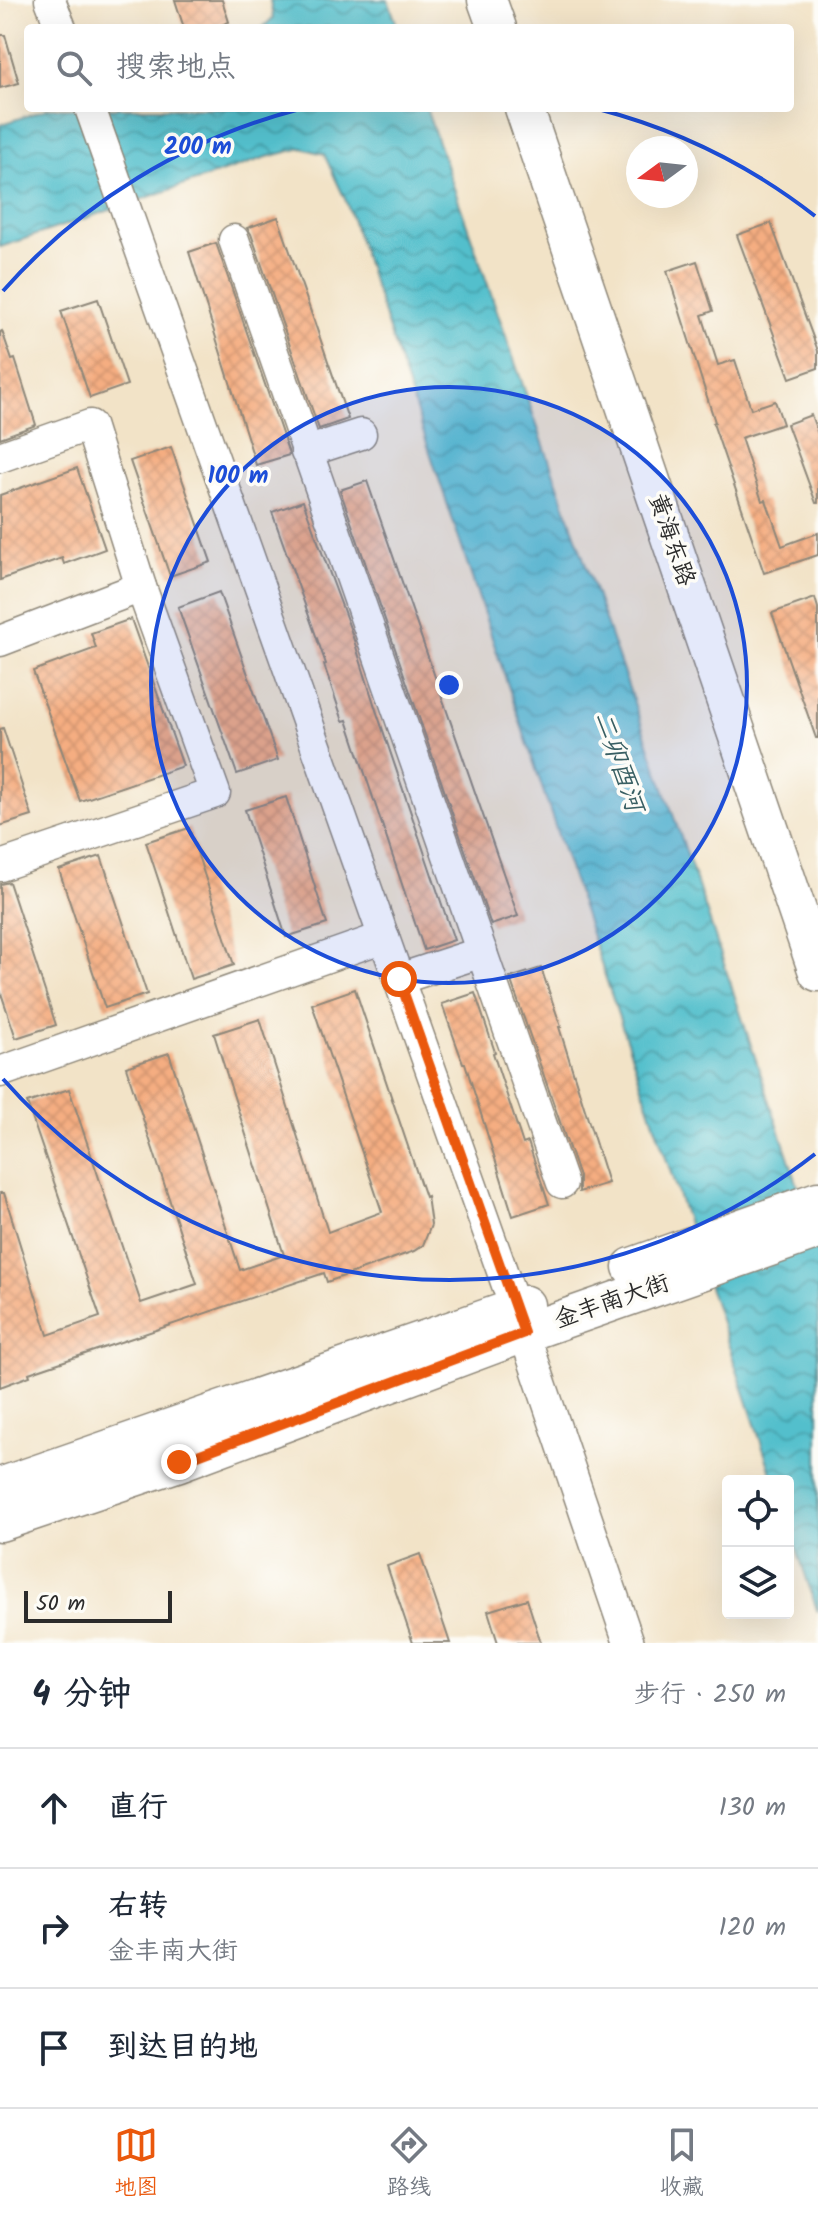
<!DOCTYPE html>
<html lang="zh">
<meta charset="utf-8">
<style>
body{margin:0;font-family:Kalam,"LXGW WenKai TC",sans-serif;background:#f2f2f3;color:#1f2937}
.controls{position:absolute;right:24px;bottom:24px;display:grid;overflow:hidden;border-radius:8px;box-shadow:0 8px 32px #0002}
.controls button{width:72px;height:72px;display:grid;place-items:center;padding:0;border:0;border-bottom:2px solid #e0e1e3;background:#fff;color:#1f2937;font:40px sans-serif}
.compass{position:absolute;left:626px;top:136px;width:72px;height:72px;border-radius:50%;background:#fff;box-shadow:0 8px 32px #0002;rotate:255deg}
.scale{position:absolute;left:24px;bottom:20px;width:148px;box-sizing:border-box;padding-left:8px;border:4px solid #2b2b2b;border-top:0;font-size:22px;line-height:28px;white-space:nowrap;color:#2b2b2b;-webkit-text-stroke:6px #fdfcf7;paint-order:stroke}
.stop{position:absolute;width:24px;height:24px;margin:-18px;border:6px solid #ea580c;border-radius:50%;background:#fff}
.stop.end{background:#ea580c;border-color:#fff;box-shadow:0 2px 8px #0008}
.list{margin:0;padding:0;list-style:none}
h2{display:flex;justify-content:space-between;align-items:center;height:104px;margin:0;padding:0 32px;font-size:34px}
h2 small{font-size:26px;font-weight:400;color:#747a83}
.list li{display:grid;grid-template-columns:52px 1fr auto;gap:24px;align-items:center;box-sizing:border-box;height:120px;padding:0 32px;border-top:2px solid #e0e1e3}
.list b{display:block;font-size:30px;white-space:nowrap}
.list p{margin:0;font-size:26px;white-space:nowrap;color:#747a83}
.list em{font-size:26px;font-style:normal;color:#747a83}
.icon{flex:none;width:44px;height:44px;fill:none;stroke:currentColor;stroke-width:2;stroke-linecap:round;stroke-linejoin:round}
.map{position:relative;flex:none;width:818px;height:1643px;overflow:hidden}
.search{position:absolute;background:#fff;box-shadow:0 8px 32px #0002;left:24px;right:24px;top:24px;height:88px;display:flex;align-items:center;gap:20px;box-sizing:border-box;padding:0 28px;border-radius:8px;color:#747a83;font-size:30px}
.sheet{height:464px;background:#fff}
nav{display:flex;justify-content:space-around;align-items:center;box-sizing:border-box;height:112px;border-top:2px solid #e0e1e3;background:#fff;font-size:22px;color:#747a83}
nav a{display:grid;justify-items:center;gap:4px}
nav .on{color:#ea580c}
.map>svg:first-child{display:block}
</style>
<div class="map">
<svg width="818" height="1643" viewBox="0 0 818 1643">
<defs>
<pattern id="water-waves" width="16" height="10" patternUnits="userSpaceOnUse" patternTransform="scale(2)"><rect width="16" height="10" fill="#52bfcc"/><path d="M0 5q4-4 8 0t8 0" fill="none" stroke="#449ba6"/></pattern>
<pattern id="building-cross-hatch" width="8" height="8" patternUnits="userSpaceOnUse" patternTransform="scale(2)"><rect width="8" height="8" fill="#f5ad81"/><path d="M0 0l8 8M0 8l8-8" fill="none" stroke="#d29570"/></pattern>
</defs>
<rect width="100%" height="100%" fill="#fdfcf7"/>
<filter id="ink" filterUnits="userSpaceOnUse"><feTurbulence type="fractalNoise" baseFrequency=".0125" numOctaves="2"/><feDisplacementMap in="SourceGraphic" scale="16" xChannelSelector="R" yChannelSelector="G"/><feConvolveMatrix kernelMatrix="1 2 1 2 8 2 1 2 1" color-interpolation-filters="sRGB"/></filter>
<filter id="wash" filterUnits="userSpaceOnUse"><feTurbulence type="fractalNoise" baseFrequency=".006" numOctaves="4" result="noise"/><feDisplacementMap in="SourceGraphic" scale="32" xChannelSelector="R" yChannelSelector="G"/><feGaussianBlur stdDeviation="1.8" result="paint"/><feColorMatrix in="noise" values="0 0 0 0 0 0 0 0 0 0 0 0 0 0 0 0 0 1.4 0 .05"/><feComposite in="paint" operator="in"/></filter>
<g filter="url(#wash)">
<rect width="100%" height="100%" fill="#f2e3c7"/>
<g fill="url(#water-waves)" stroke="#3e757c" stroke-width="2">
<polygon points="270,0 388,0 398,28 262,28 273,18"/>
<polygon points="49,108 426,108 697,883 818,1246 818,1613 788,1523 788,1481 774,1481 346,201 324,154 302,148 267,157 0,247 0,125"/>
</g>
<g id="blocks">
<g fill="url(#building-cross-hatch)">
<polygon points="175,0 222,0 229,22 213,28 184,28"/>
<polygon points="0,35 5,35 19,83 0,88"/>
<polygon points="278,217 348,419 319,429 251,234 247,228"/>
<polygon points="771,223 818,351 818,368 790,378 737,235"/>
<polygon points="216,243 288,451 289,455 256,465 189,252"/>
<polygon points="697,261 713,311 702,315 718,365 735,360 751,409 775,401 783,424 741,438 762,501 766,500 782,546 818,533 818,555 764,573 713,423 715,422 667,271"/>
<polygon points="98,299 127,385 90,398 61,311"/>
<polygon points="2,331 12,360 15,359 36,425 0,438 0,332"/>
<polygon points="811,415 818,434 818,503 816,503 787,424"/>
<polygon points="171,447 211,562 170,576 130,461"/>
<polygon points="77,468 105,549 64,564 62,558 0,580 0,495"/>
<polygon points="367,481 518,916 491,925 340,490"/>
<polygon points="303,501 351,631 376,710 454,940 424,950 347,720 343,721 324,665 326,664 272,512"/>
<polygon points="219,592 278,760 237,774 178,607"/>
<polygon points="815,598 818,608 818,738 816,738 772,613"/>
<polygon points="131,619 183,766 80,801 33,671 96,648 91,633"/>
<polygon points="3,728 32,816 0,826 0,729"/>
<polygon points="286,797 327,924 286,937 245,810"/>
<polygon points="189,828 234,965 191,979 146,842"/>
<polygon points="101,856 147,994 105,1008 59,870"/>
<polygon points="9,882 56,1025 16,1038 0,990 0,884"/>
<polygon points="541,968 561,1027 559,1027 608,1183 579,1192 579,1177 510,978"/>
<polygon points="355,989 425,1197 427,1196 431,1225 423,1245 414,1251 327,1282 324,1273 29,1373 30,1376 0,1387 0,1193 4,1193 48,1335 100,1317 27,1103 69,1089 141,1303 197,1284 126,1067 169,1053 240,1270 284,1255 214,1034 260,1019 328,1232 382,1212 312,1004"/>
<polygon points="475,993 495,1052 493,1053 523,1144 528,1142 549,1204 513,1216 465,1063 463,1063 442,1004"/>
<polygon points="420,1554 450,1643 413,1643 387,1566"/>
<polygon points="527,1599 541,1643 498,1643 488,1611"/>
</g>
</g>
</g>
<g filter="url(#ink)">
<use href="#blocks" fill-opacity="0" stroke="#8e8779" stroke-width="2"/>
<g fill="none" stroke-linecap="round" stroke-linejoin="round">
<g stroke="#8e8779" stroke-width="33">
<g id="minor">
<polyline points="50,0 61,28"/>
<polyline points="90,108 524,1333 629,1643"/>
<polyline points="234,240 562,1183"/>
<polyline points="306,452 361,434"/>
<polyline points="0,457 90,425 141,587 215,793 0,866"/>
<polyline points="0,641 141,587"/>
<polyline points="399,979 482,952"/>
<polyline points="0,1072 384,937"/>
</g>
</g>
<g stroke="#8e8779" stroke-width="41">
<g id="major">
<polyline points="487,0 497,28"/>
<polyline points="524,108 818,972"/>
<polyline points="632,1267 818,1201"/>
<polyline points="0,1487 525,1305"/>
<polyline points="0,1522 179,1462 524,1333 818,1230"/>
</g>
</g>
<use href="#minor" stroke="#fff" stroke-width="30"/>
<use href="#major" stroke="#fff" stroke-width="38"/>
</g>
</g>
<g fill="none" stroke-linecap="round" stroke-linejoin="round" filter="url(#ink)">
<polyline stroke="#ea580c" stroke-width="10" points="179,1462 524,1333 399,979"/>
</g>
<circle cx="449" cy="685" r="298" fill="#1d4ed8" fill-opacity=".12"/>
<g fill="none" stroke="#1d4ed8" stroke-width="4">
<circle cx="449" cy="685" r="298"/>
<path d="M815 1154A595 595 0 0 1 3 1079M3 291A595 595 0 0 1 300 109M598 109A595 595 0 0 1 815 216"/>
</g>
<g text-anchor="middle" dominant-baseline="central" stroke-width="7" stroke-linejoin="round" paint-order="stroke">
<g font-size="24" fill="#2b2b2b" stroke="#fdfcf7">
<text transform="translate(671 540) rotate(71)">黄海东路</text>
<text transform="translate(612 1302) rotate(-19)">金丰南大街</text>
</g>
<g font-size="26" font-style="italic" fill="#395f63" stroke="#fdfcf7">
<text transform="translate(618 762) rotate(71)">二卯酉河</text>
</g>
</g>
<circle cx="449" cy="685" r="12" fill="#1d4ed8" stroke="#fdfcf7" stroke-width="4"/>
<g font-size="24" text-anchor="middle" font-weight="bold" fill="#1d4ed8" stroke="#fdfcf7" stroke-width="7" stroke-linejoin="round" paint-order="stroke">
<text x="198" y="154">200 m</text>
<text x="238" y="483">100 m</text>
</g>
</svg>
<div class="controls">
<button><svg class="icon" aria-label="locate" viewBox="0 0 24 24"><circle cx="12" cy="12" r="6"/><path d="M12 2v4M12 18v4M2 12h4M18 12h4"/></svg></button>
<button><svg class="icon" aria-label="layers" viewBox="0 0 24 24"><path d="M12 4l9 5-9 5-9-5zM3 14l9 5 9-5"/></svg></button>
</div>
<svg class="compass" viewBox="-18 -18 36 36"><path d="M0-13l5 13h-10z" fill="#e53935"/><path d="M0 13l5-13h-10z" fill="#747a83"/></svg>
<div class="scale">50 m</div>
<div class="stop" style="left:399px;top:979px"></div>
<div class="stop end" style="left:179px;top:1462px"></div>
<div class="search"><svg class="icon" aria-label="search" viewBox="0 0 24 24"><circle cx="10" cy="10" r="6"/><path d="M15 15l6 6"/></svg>搜索地点</div>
</div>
<section class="sheet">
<h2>4 分钟<small>步行 · 250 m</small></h2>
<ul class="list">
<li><svg class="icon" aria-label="ahead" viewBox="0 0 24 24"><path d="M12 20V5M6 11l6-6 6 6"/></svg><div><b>直行</b></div><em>130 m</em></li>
<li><svg class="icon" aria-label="right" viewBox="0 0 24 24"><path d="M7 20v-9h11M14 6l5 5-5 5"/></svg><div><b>右转</b><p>金丰南大街</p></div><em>120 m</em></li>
<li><svg class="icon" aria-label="arrive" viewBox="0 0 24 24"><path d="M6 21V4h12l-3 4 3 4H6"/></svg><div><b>到达目的地</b></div></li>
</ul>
</section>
<nav>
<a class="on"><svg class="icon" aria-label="map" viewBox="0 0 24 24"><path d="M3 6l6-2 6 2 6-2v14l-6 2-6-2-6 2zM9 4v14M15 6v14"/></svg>地图</a>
<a><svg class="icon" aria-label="directions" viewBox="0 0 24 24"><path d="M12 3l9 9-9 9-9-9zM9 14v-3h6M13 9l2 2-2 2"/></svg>路线</a>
<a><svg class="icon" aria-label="saved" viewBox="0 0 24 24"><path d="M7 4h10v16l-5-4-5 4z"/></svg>收藏</a>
</nav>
